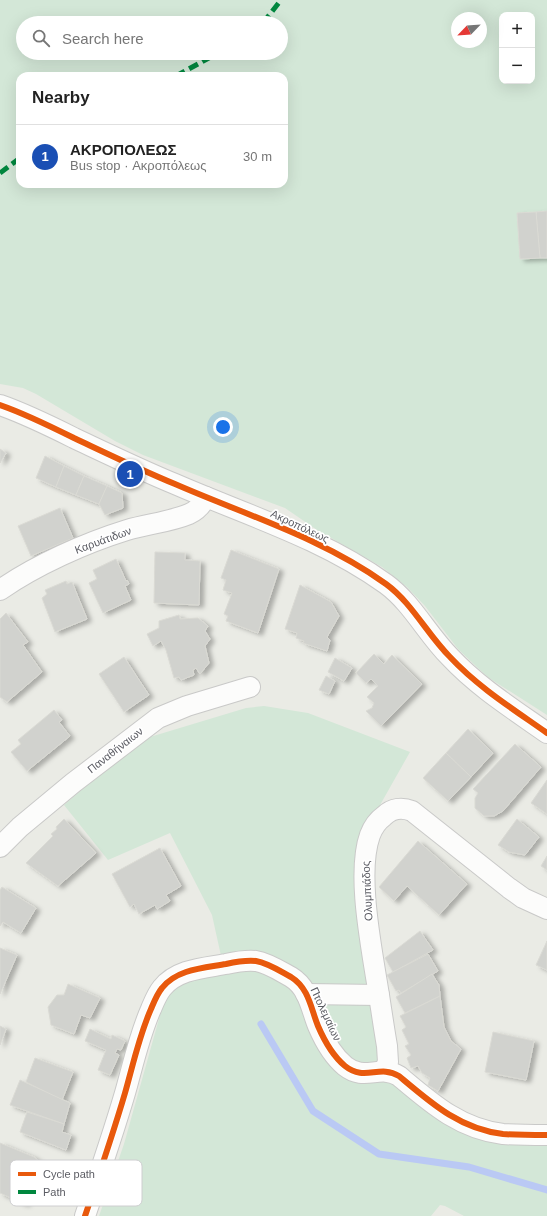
<!DOCTYPE html>
<meta charset="utf-8">
<style>
body{margin:0;font-family:Arial,sans-serif;background:#f6f6f6;color:#222}
.controls{position:absolute;right:12px;top:12px;display:grid;overflow:hidden;border-radius:8px;box-shadow:0 4px 16px #0002}
.controls button{width:36px;height:36px;display:grid;place-items:center;padding:0;border:0;border-bottom:1px solid #e0e0e0;background:#fff;color:#222;font:20px sans-serif}
.compass{position:absolute;left:451px;top:12px;width:36px;height:36px;border-radius:50%;background:#fff;box-shadow:0 4px 16px #0002;rotate:245deg}
.you{position:absolute;left:223px;top:427px;width:14px;height:14px;margin:-10px;border:3px solid #fff;border-radius:50%;background:#1a73e8;box-shadow:0 0 0 6px #1a73e833}
.badge{display:grid;place-items:center;width:26px;height:26px;border-radius:50%;background:#8d8e90;color:#fff;font-size:13px;font-weight:700}
.pin{position:absolute;translate:-50% -50%;border:2px solid #fff;box-shadow:0 1px 4px #0006}
.list{margin:0;padding:0;list-style:none}
h2{display:flex;justify-content:space-between;align-items:center;height:52px;margin:0;padding:0 16px;font-size:17px}
h2 small{font-size:13px;font-weight:400;color:#767676}
.list li{display:grid;grid-template-columns:26px 1fr auto;gap:12px;align-items:center;box-sizing:border-box;height:64px;padding:0 16px;border-top:1px solid #e0e0e0}
.list b{display:block;font-size:15px;white-space:nowrap}
.list p{margin:0;font-size:13px;white-space:nowrap;color:#767676}
.list em{font-size:13px;font-style:normal;color:#767676}
.icon{flex:none;width:22px;height:22px;fill:none;stroke:currentColor;stroke-width:2;stroke-linecap:round;stroke-linejoin:round}
.map{position:relative;flex:none;width:547px;height:1216px;overflow:hidden}
.search{position:absolute;background:#fff;box-shadow:0 4px 16px #0002;left:16px;top:16px;width:272px;height:44px;display:flex;align-items:center;gap:10px;box-sizing:border-box;padding:0 14px;border-radius:22px;color:#767676;font-size:15px}
.panel{position:absolute;background:#fff;box-shadow:0 4px 16px #0002;left:16px;top:72px;width:272px;height:116px;border-radius:12px}
.map>svg:first-child{display:block}
</style>
<div class="map">
<svg width="547" height="1216" viewBox="0 0 547 1216">
<defs>
<filter id="shadow"><feDropShadow dx="4.5" dy="2.5" stdDeviation="2" flood-color="#0004"/></filter>
</defs>
<rect width="100%" height="100%" fill="#eaebe5"/>
<g fill="#d3e7d7" fill-rule="evenodd">
<path d="M0 0H547V715L489 678 480 670 458 649 425 606 407 587 382 567 317 530 285 508 143 455 115 441 36 394 23 388 0 384ZM502 15H532V81H502ZM457 18H481V42H457ZM23 23H281V53H23ZM20 76H284V184H20Z"/>
<path d="M264 706 308 713 410 752 362 837 396 1086 418 1104 531 1145 547 1146V1216H464L445 1206 440 1205 431 1216H99L124 1144 162 1008C166 1000 171 990 179 985 192 977 210 976 225 974L212 915 170 833 108 860 64 805 145 735 150 737 246 708Z"/>
</g>
<g fill="none" stroke-linecap="round" stroke-linejoin="round">
<polyline stroke="#bac9f4" stroke-width="7" points="261,1024 313,1111 379,1154 469,1167 547,1190"/>
</g>
<g fill="#d1d2ce" stroke="#dadad4" filter="url(#shadow)">
<polygon points="547,211 547,258 540,258 536,212"/>
<polygon points="536,212 540,258 520,259 517,213"/>
<polygon points="0,449 6,453 0,463"/>
<polygon points="45,456 64,466 56,487 36,478"/>
<polygon points="64,466 84,476 76,495 56,487"/>
<polygon points="84,476 107,486 99,504 76,495"/>
<polygon points="107,486 122,493 123,508 105,515 99,504"/>
<polygon points="60,508 73,538 31,556 18,526"/>
<polygon points="231,550 279,569 258,633 226,621 228,616 224,614 232,593 223,590 226,580 221,578"/>
<polygon points="155,552 185,553 185,560 200,561 199,605 154,603"/>
<polygon points="116,559 126,581 127,580 129,584 125,586 131,600 103,613 89,583 97,579 93,570"/>
<polygon points="66,581 67,584 72,582 87,619 55,632 42,598 47,594 45,590"/>
<polygon points="300,585 331,602 339,616 327,637 330,640 327,651 303,643 304,641 296,638 297,633 285,629"/>
<polygon points="6,613 28,642 23,645 42,672 7,702 0,697 0,619"/>
<polygon points="179,615 180,619 198,618 208,626 205,631 210,639 205,646 209,663 200,674 196,668 193,670 194,675 181,680 179,677 174,678 166,650 161,641 153,646 147,634 159,628 159,621"/>
<polygon points="374,654 384,664 392,655 422,684 381,726 366,711 372,708 374,703 367,697 378,686 371,679 366,683 356,673"/>
<polygon points="124,657 149,695 124,712 99,674"/>
<polygon points="335,658 352,668 344,681 328,672"/>
<polygon points="326,676 335,681 329,694 319,690"/>
<polygon points="54,710 62,720 59,722 70,736 27,771 11,752 21,744 18,740"/>
<polygon points="468,729 493,753 471,777 446,753"/>
<polygon points="515,744 541,767 503,811 494,816 484,816 475,808 475,798 478,793 473,789"/>
<polygon points="446,753 471,777 448,801 423,778"/>
<polygon points="547,780 547,814 531,803"/>
<polygon points="64,819 96,853 58,886 26,863 53,836 51,834 57,829 56,827"/>
<polygon points="517,819 539,837 525,855 509,852 498,845"/>
<polygon points="418,841 467,884 439,915 407,886 394,901 379,887"/>
<polygon points="160,848 181,886 166,895 170,901 157,909 155,905 139,914 134,904 130,907 112,874"/>
<polygon points="547,856 547,870 541,866"/>
<polygon points="2,887 36,908 21,933 3,922 0,926 0,890"/>
<polygon points="420,931 433,950 393,972 385,958"/>
<polygon points="547,941 547,970 536,965"/>
<polygon points="0,948 17,955 0,994"/>
<polygon points="428,954 438,971 401,993 399,990 396,991 387,975"/>
<polygon points="432,974 439,985 440,996 405,1013 396,997"/>
<polygon points="68,984 100,998 90,1018 81,1015 74,1034 51,1025 48,1007 57,995 64,995"/>
<polygon points="440,996 444,1027 451,1041 461,1049 438,1091 428,1085 430,1078 422,1073 418,1066 411,1068 407,1058 411,1055 405,1046 409,1044 402,1030 406,1027 400,1016"/>
<polygon points="0,1026 6,1029 0,1045"/>
<polygon points="90,1029 111,1039 112,1035 125,1041 121,1050 117,1049 115,1053 119,1055 110,1075 98,1070 106,1050 85,1041"/>
<polygon points="493,1032 534,1041 526,1080 485,1072"/>
<polygon points="35,1058 73,1072 62,1100 26,1082"/>
<polygon points="20,1080 70,1103 64,1124 10,1105"/>
<polygon points="27,1112 64,1124 62,1132 71,1135 66,1150 20,1132"/>
<polygon points="0,1143 34,1157 41,1163 25,1204 0,1193"/>
</g>
<g fill="none" stroke-linecap="round" stroke-linejoin="round">
<g stroke="#c9c9c8" stroke-width="22">
<g id="minor">
<path d="M0 405C26 414 50 426 74 438 108 454 141 470 175 484 246 515 322 538 386 584 412 603 427 634 450 657 478 687 513 709 547 733"/>
<path d="M0 590C36 565 85 543 127 530 147 524 170 522 189 514 198 510 202 505 206 497"/>
<polyline points="0,847 20,827 73,783 158,718 187,706 250,687"/>
<polyline points="306,994 379,995"/>
<path d="M384 1071 388 1062 387 1046C383 1023 380 1000 376 977 370 939 357 871 370 835 373 827 377 821 384 816 392 808 402 807 412 811L509 888 523 898 547 909"/>
<path d="M85 1216C99 1175 113 1134 125 1093 133 1065 139 1036 151 1009 154 1002 157 994 162 988 177 969 204 968 226 964 235 962 246 960 256 961 268 963 280 971 291 977 309 988 311 1009 318 1026 324 1040 333 1056 345 1066 365 1082 379 1064 399 1076 431 1103 460 1129 503 1134 518 1135 533 1135 547 1135"/>
</g>
</g>
<use href="#minor" stroke="#fcfcfb" stroke-width="20"/>
<g stroke="#00873e" stroke-width="5" stroke-dasharray="10 5" stroke-linecap="butt">
<polyline points="263,23 281,0"/>
<polyline points="176,76 218,53"/>
<polyline points="0,173 20,158"/>
</g>
<g stroke="#fff" stroke-width="8">
<g id="cycleway">
<path d="M0 405C26 414 50 426 74 438 108 454 141 470 175 484 246 515 322 538 386 584 412 603 427 634 450 657 478 687 513 709 547 733"/>
<path d="M85 1216C99 1175 113 1134 125 1093 133 1065 139 1036 151 1009 154 1002 157 994 162 988 177 969 204 968 226 964 235 962 246 960 256 961 268 963 280 971 291 977 309 988 311 1009 318 1026 324 1040 333 1056 345 1066 365 1082 379 1064 399 1076 431 1103 460 1129 503 1134 518 1135 533 1135 547 1135"/>
</g>
</g>
<use href="#cycleway" stroke="#e8590c" stroke-width="6"/>
</g>
<g text-anchor="middle" dominant-baseline="central" stroke-width="3.5" stroke-linejoin="round" paint-order="stroke">
<g font-size="11" fill="#5b5c63" stroke="#fff">
<text transform="translate(300 526) rotate(25)">Ακροπόλεως</text>
<text transform="translate(103 540) rotate(-20)">Καρυάτιδων</text>
<text transform="translate(115 750) rotate(-38)">Παναθήναιων</text>
<text transform="translate(367 891) rotate(-93)">Ολυμπιάδος</text>
<text transform="translate(326 1014) rotate(65)">Πτολεμαίων</text>
</g>
</g>
<rect x="10" y="1160" width="132" height="46" rx="6" fill="#fff" stroke="#ceced0" stroke-width="1"/>
<rect x="18" y="1172" width="18" height="4" fill="#e8590c"/>
<rect x="18" y="1190" width="18" height="4" fill="#00873e"/>
<g font-size="11" fill="#5b5c63">
<text x="43" y="1178">Cycle path</text>
<text x="43" y="1196">Path</text>
</g>
</svg>
<div class="controls">
<button>+</button>
<button>−</button>
</div>
<svg class="compass" viewBox="-18 -18 36 36"><path d="M0-13l5 13h-10z" fill="#e53935"/><path d="M0 13l5-13h-10z" fill="#767676"/></svg>
<div class="you"></div>
<div class="pin badge" style="left:130px;top:474px;background:#1a4fb4">1</div>
<div class="search"><svg class="icon" aria-label="search" viewBox="0 0 24 24"><circle cx="10" cy="10" r="6"/><path d="M15 15l6 6"/></svg>Search here</div>
<section class="panel">
<h2>Nearby<small></small></h2>
<ul class="list">
<li><span class="badge" style="background:#1a4fb4">1</span><div><b>ΑΚΡΟΠΟΛΕΩΣ</b><p>Bus stop · Ακροπόλεως</p></div><em>30 m</em></li>
</ul>
</section>
</div>
